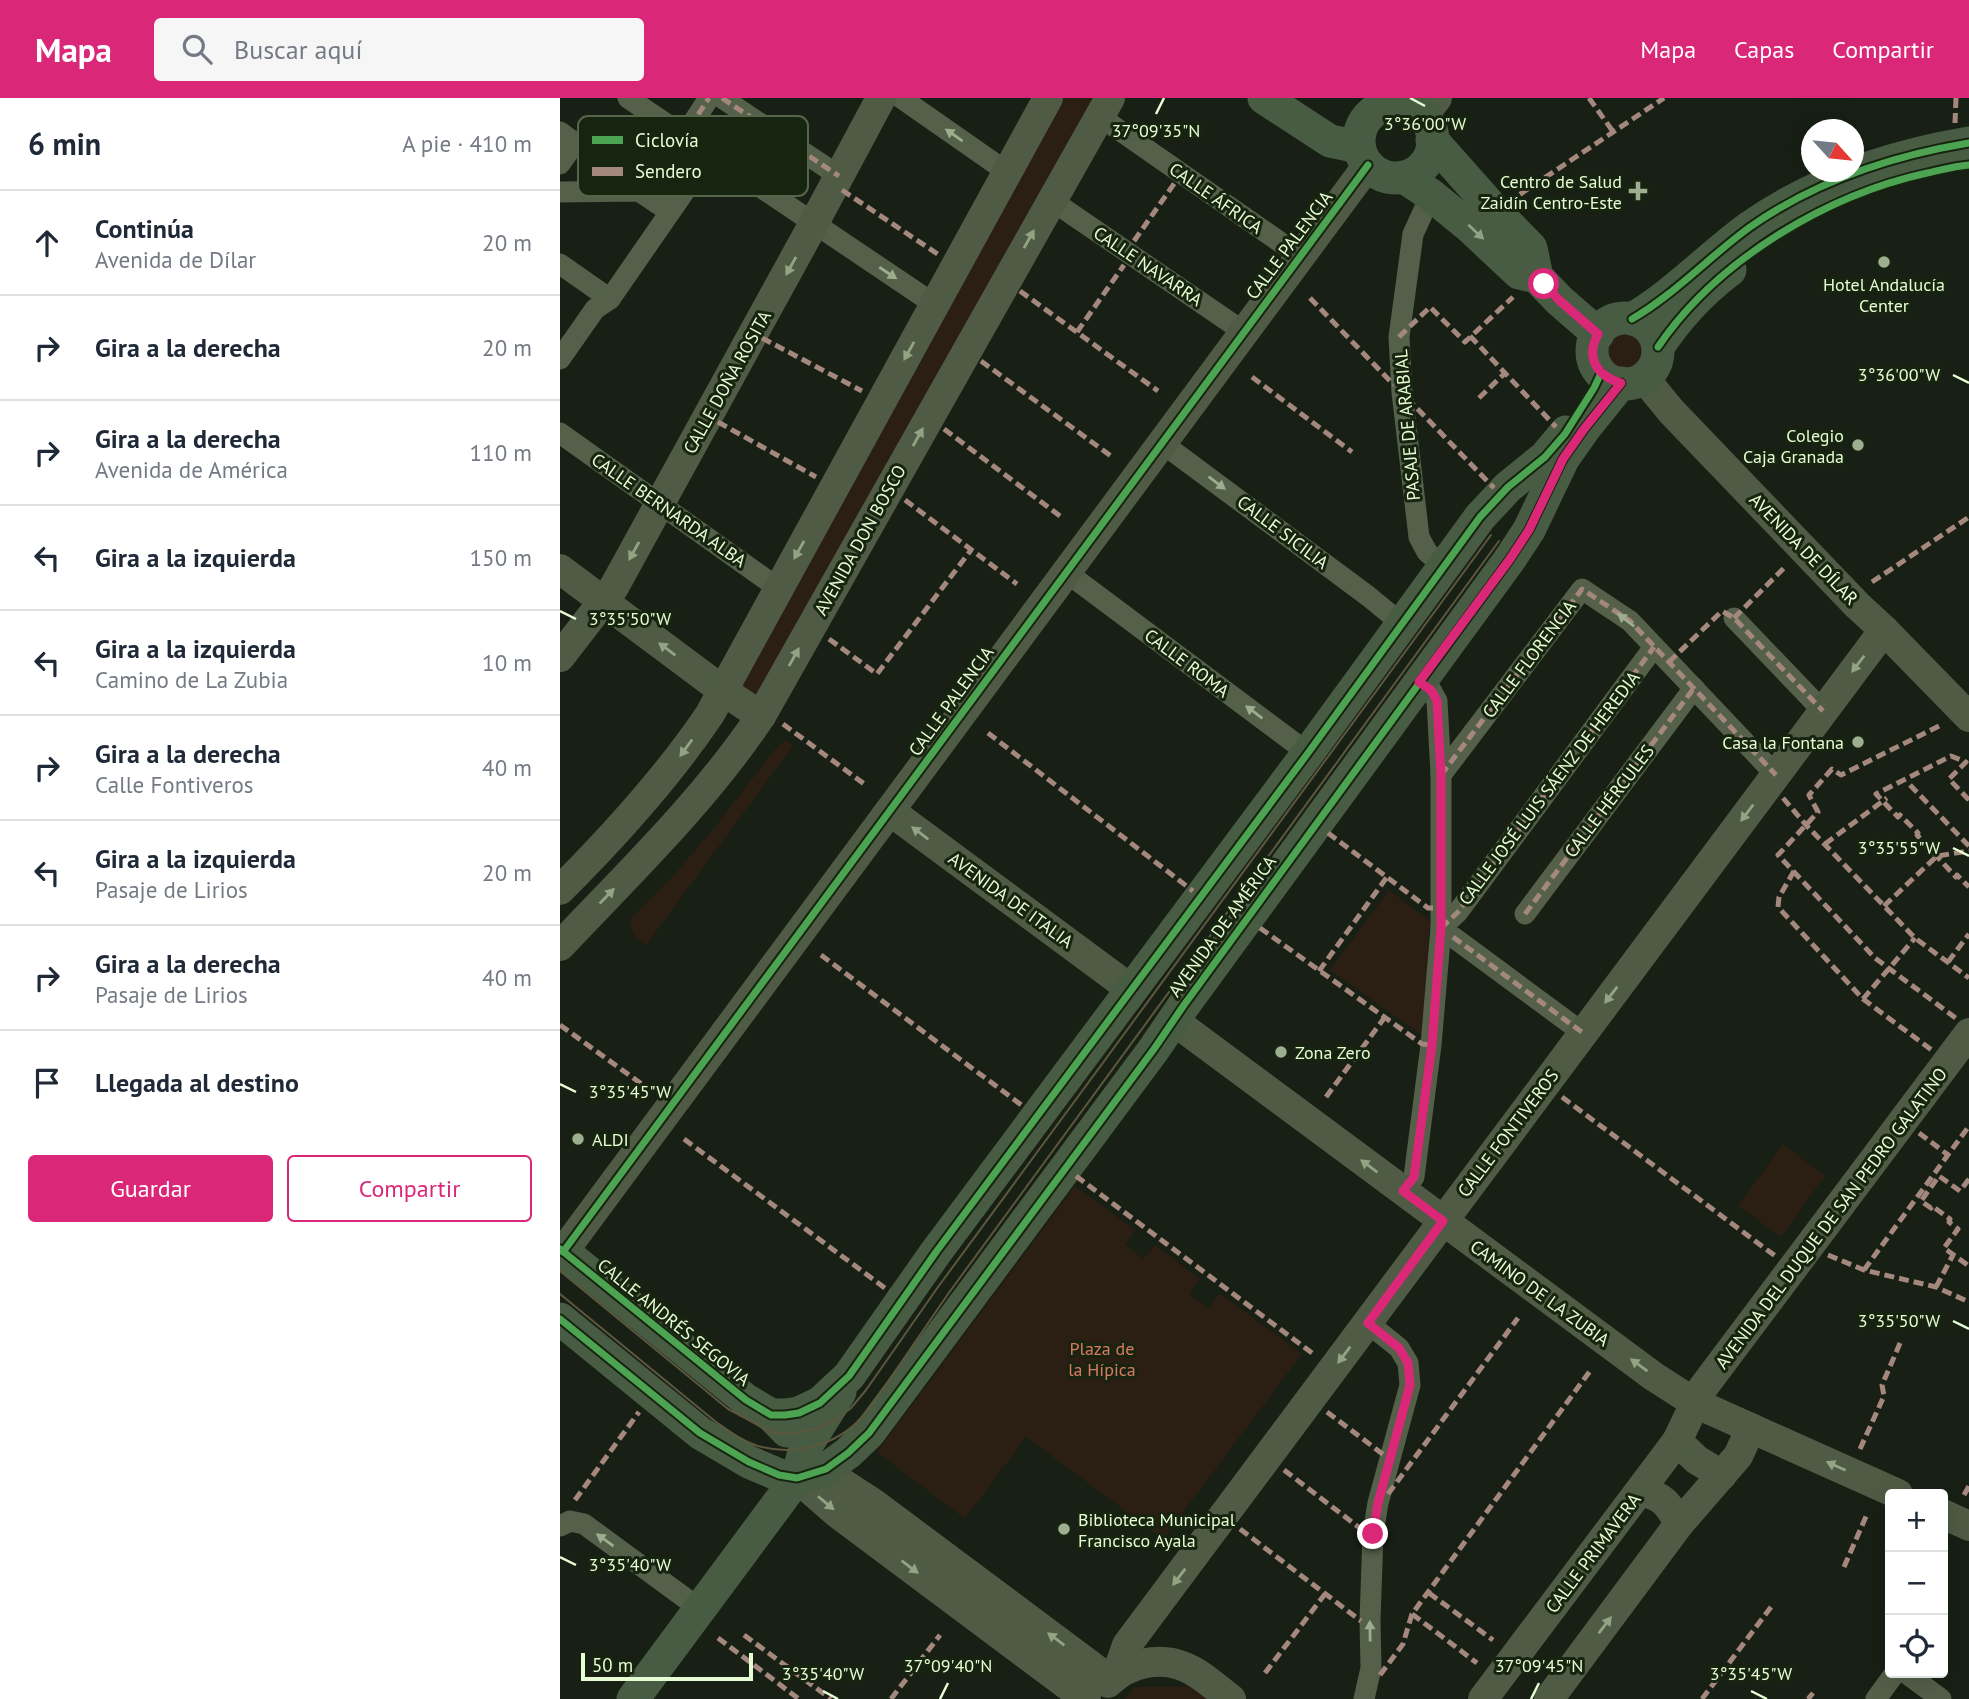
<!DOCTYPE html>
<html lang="es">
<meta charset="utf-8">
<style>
body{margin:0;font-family:"PT Sans",sans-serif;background:#f6f6f7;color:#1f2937}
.controls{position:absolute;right:21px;bottom:21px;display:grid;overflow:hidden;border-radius:7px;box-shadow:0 7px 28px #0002}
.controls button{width:63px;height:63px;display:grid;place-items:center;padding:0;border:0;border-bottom:2px solid #e0e1e3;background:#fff;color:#1f2937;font:35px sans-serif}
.compass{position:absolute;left:1241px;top:21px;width:63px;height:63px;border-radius:50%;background:#fff;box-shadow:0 7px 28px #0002;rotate:117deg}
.scale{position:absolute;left:21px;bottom:18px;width:172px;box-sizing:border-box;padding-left:7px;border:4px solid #e6fdd4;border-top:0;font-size:19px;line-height:24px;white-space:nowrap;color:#e6fdd4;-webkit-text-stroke:5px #17240f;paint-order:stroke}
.stop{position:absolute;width:21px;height:21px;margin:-16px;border:5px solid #db2777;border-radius:50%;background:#fff}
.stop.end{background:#db2777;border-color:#fff;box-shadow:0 2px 7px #0008}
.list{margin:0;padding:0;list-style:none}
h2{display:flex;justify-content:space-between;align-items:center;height:91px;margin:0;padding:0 28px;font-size:30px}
h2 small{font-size:23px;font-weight:400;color:#747a83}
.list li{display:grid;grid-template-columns:46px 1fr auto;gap:21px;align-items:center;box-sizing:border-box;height:105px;padding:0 28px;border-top:2px solid #e0e1e3}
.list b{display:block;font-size:26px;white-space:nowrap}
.list p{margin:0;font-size:23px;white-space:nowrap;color:#747a83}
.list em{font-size:23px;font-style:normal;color:#747a83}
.actions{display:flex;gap:14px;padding:21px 28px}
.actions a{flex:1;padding:16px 0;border:2px solid #db2777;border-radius:7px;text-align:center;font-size:24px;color:#db2777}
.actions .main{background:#db2777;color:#fff}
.icon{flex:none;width:38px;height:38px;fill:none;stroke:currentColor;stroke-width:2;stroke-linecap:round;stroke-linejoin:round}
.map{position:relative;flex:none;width:1409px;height:1601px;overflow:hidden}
header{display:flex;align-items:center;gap:42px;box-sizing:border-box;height:98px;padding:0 35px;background:#db2777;color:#fff}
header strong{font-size:33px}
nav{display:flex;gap:38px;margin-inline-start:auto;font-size:24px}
.search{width:490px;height:63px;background:#f6f6f7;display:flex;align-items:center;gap:18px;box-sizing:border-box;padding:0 24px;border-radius:7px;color:#747a83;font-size:26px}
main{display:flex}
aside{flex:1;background:#fff}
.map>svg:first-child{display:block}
</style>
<header>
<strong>Mapa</strong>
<div class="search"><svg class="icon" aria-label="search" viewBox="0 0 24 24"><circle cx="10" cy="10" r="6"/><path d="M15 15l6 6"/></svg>Buscar aquí</div>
<nav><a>Mapa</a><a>Capas</a><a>Compartir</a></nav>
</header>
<main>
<aside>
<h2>6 min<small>A pie · 410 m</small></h2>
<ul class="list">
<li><svg class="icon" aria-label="ahead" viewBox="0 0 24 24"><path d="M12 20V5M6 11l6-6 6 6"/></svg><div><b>Continúa</b><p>Avenida de Dílar</p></div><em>20 m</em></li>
<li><svg class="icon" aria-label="right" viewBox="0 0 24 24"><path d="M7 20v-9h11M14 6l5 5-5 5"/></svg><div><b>Gira a la derecha</b></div><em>20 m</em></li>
<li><svg class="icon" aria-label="right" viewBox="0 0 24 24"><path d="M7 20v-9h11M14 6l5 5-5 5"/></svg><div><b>Gira a la derecha</b><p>Avenida de América</p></div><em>110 m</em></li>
<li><svg class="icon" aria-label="left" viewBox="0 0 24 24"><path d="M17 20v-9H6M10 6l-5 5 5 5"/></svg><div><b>Gira a la izquierda</b></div><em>150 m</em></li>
<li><svg class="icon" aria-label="left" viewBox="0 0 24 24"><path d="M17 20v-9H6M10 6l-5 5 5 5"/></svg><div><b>Gira a la izquierda</b><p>Camino de La Zubia</p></div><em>10 m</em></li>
<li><svg class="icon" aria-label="right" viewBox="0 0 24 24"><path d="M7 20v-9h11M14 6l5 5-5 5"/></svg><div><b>Gira a la derecha</b><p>Calle Fontiveros</p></div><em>40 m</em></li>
<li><svg class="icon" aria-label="left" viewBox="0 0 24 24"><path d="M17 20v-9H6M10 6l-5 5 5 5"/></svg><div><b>Gira a la izquierda</b><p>Pasaje de Lirios</p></div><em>20 m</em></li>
<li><svg class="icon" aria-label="right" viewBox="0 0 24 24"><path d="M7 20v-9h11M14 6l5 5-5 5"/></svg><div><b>Gira a la derecha</b><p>Pasaje de Lirios</p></div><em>40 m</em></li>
<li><svg class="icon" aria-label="arrive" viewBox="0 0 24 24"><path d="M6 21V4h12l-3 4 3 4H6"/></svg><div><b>Llegada al destino</b></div></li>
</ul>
<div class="actions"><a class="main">Guardar</a><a>Compartir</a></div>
</aside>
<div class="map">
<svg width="1409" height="1601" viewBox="0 0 1409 1601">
<rect width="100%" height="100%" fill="#181f14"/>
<g fill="#2b1e13">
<polygon points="500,0 539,0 199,603 175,587"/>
<circle cx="1065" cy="252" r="18"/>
<path d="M227 643 233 648 86 847C74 838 68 835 72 819L114 777 154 730 219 646Z"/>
<polygon points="829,792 870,823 863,938 770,872"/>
<polygon points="1223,1046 1265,1078 1221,1139 1178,1108"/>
<polygon points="515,1088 575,1132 565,1147 583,1161 595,1147 640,1181 629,1196 648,1210 660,1195 742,1256 603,1441 466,1339 405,1421 317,1354"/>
<polygon points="637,1588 655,1601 565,1601 574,1589"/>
</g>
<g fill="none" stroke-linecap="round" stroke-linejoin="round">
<g stroke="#54604a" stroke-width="21">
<polyline points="68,0 374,206"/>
<polyline points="162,0 279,78"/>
<polyline points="341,0 447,74"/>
<polyline points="539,18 740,158"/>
<polyline points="130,29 149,0"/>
<polyline points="0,34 15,45 0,66"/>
<polyline points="0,94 79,93 110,114"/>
<polyline points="871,97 853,136 839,239 842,294 859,439 867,454 884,469"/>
<polyline points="491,102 684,234"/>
<polyline points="0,166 50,201"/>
<polyline points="0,261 35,211 50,201 151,55"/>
<polyline points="0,335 218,490"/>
<polyline points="602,345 808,498 842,526"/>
<polyline points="506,474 748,655"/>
<polyline points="1174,520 1263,613"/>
<polyline points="881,677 1022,491 1070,523 1216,677"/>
<polyline points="965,816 1134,590"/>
<polyline points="881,830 898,814 1094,549"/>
<polyline points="893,839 1023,935"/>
<polyline points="843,1093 854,1079 871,947 881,830 881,677 877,603 871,592 859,584"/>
<polyline points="0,1428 10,1423 24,1426 140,1511"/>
<polyline points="1346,1575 1381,1601"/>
<polyline points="804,1601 811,1570 810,1522 813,1436 818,1405 850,1287 848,1265 839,1250 808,1225"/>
<polyline points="1316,1601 1335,1575"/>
</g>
<g stroke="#4f5b44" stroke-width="30">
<polyline points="844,6 846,0"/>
<polyline points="863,18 877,0"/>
<polyline points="1084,280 1111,313 1297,507 1324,532 1409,619"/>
<polyline points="0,471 162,592 201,618"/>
<polyline points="0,559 54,489 254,125 321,0"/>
<polyline points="330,713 572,892"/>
<path d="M0 792C55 737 107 680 150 616L488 0"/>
<path d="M0 848C70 774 144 703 201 618L550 0"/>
<polyline points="614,923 1093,1278 1135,1305 1338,1396"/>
<polyline points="0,1158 808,67"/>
<polyline points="1117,1343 1137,1362 1162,1377"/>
<polyline points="266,1371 273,1379 313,1405 550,1582"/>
<polyline points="237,1380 277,1415 526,1601"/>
<path d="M1080 1393C1103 1398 1109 1406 1119 1426"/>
<polyline points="1383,1416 1409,1428"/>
<polyline points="556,1578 567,1547 573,1539 1324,532"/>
<path d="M548 1585C568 1565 599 1558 625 1569 642 1576 656 1590 671 1601"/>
<polyline points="923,1601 1117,1343 1142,1291 1409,935"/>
<polyline points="989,1601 1119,1426 1178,1358 1191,1330"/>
</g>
<g stroke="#485b43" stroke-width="33">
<polyline points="704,0 770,43 799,49"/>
<circle cx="836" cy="43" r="37"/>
<polyline points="872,42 935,113 971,150 977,179"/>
<polyline points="844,79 871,97 910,129 959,175 977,179 999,202 1038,236"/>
<circle cx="1065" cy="253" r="33"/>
<path d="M1072 221C1115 196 1150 158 1190 129 1256 83 1331 58 1409 45"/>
<path d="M1098 249C1117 220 1142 193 1170 172"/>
<polyline points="0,1151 186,1302 211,1317 227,1333"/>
<polyline points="0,1221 140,1335 189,1364 219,1377 237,1380 266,1371 288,1355 309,1335 594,951 624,907 950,461 969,432 1003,361 1024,331 1061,285"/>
<polyline points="211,1317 225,1317 239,1315 260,1305 289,1278 376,1154 748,655 920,419 948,389 985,359 1006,334"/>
<polyline points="73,1601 237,1380 245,1350 280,1294"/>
</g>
<g stroke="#5c583e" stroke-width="2">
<polyline points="0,1173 168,1311 213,1335 230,1336 258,1330 277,1321 291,1310 306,1292 378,1189 931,437"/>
<path d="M0 1196 156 1324C169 1333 182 1343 198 1348 233 1358 276 1348 301 1320 315 1305 325 1288 336 1272 353 1247 371 1221 388 1196L939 443"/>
</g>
<g stroke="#a5887d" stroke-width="5" stroke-dasharray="10 5" stroke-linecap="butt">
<polyline points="162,0 279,78"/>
<polyline points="1029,0 1054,35"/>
<polyline points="1395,25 1396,0"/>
<polyline points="130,29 149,0"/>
<polyline points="282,92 379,157"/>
<polyline points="935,113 1104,0"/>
<polyline points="574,143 616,83"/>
<polyline points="460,193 598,293"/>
<polyline points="750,200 834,287"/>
<polyline points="517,234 564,167"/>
<polyline points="910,238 996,329"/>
<polyline points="839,239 870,209 905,244 953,199"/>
<polyline points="202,240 302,293"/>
<polyline points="421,263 551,358"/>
<polyline points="692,279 792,354"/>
<polyline points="847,300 934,390"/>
<polyline points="919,300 945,275"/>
<polyline points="158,324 256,379"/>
<polyline points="384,331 504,421"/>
<polyline points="345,402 457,486"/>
<polyline points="1312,484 1409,419"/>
<polyline points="1174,520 1225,469"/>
<polyline points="269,541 317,576 411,452"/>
<polyline points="1109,564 1162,513 1174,520 1263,613"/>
<polyline points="223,626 307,688"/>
<polyline points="1379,628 1281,677 1272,671 1249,697 1258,714 1218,757 1315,860 1397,921"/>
<polyline points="428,635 633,793"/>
<polyline points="881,677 1022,491 1070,523 1216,677"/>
<polyline points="1350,687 1409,748"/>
<polyline points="1223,700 1246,727 1355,840 1409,880"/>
<polyline points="1409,702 1389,681 1406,664 1391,658 1316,696 1338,719 1340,717 1358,735 1357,737 1396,779 1397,777 1409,789"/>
<polyline points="768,735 868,810 881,810"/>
<polyline points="1265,746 1327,700"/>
<polyline points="1234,773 1219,799 1218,809 1303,901 1373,953"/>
<polyline points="1324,808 1377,758 1409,753"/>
<polyline points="965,816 1134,590"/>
<polyline points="700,830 862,946 871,947"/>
<polyline points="881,830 898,814 1094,549"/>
<polyline points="893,839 1023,935"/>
<polyline points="261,857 464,1009"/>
<polyline points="1388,864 1409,836"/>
<polyline points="759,873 827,779"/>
<polyline points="1303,901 1355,840"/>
<polyline points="0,927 83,987"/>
<polyline points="766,999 825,919"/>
<polyline points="1002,999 1218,1160"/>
<polyline points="1359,1035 1388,1057"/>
<polyline points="124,1041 329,1193"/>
<polyline points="516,1078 752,1255"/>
<polyline points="1409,1081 1400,1093 1379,1078 1361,1103 1371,1110 1372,1108 1390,1121 1389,1124 1398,1131 1384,1150 1409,1168"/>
<polyline points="843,1093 854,1079 871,947 881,830 881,677 877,603 871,592 859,584"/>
<polyline points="1268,1157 1304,1172 1376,1189 1409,1204"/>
<polyline points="1304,1172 1409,1028"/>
<polyline points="1376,1189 1393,1157"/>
<polyline points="767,1314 824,1357"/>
<polyline points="1300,1351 1324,1298 1322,1287 1341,1243"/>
<polyline points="724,1372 805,1434"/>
<polyline points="828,1396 958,1220"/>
<polyline points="1404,1397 1409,1388"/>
<polyline points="15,1402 79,1314"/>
<polyline points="680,1431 801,1523"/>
<polyline points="1284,1469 1308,1414"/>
<polyline points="869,1495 933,1542"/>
<polyline points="852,1516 917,1565"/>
<polyline points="184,1537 271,1601"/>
<polyline points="158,1540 239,1601"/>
<polyline points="705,1575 765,1496"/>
<polyline points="820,1577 843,1546 852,1516 1030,1273"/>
<polyline points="331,1601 380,1537"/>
<polyline points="1142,1601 1211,1509"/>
<polyline points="1248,1601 1253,1595"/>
</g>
<g stroke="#17240f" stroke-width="11">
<g id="cycleway">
<path d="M1072 221C1115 196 1150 158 1190 129 1256 83 1331 58 1409 45"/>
<path d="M1098 249C1156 163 1266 97 1367 75 1381 72 1395 68 1409 67"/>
<polyline points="0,1151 186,1302 211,1317 225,1317 239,1315 260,1305 289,1278 376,1154 748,655 920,419 948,389 985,359 1005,336 1034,290 1041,275"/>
<polyline points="3,1154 808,67"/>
<polyline points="0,1221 140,1335 189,1364 219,1377 237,1380 266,1371 288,1355 309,1335 594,951 624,907 950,461 969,432 1003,361 1024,331 1061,285"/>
</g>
</g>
<use href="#cycleway" stroke="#4ca352" stroke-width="7"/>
</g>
<defs><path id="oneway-solid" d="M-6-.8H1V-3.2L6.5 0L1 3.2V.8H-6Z" transform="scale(1.75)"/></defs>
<g fill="#9dae8f">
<use href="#oneway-solid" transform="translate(394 37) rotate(-145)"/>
<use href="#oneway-solid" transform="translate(328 175) rotate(34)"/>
<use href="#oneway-solid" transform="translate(657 385) rotate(37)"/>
<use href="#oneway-solid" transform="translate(1066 522) rotate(-142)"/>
<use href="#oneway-solid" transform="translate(694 614) rotate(-143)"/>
<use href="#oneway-solid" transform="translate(45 1442) rotate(-144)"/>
<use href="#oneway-solid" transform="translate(810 1533) rotate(-91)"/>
</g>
<use fill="#8fa484" href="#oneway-solid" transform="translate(916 134) rotate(43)"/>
<g fill="#93a485">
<use href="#oneway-solid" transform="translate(469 141) rotate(-61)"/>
<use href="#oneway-solid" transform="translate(231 168) rotate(119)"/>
<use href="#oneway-solid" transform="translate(349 253) rotate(119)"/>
<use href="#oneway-solid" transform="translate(358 339) rotate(-61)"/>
<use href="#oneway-solid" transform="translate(239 452) rotate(119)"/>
<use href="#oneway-solid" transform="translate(74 453) rotate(119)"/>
<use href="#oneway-solid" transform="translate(107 551) rotate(-143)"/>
<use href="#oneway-solid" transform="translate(234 559) rotate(-61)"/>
<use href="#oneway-solid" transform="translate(1298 566) rotate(127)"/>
<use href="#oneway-solid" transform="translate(126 650) rotate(126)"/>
<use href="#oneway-solid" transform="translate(1187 715) rotate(127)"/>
<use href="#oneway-solid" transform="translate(360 735) rotate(-143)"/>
<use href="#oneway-solid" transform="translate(47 798) rotate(-46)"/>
<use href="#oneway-solid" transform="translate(1051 897) rotate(127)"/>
<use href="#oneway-solid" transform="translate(809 1068) rotate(-143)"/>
<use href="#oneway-solid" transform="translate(784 1257) rotate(127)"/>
<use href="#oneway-solid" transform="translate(1079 1267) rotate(-144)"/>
<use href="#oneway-solid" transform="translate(1276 1368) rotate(-156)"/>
<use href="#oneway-solid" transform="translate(266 1405) rotate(40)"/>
<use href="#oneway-solid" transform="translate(350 1469) rotate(37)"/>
<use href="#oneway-solid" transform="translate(619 1479) rotate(127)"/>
<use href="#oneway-solid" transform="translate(1045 1527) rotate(-53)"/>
<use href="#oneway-solid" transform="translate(496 1541) rotate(-143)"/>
</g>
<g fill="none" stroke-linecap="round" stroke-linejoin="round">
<path stroke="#db2777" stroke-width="9" d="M813 1436 818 1405 850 1287 848 1265 839 1250 808 1225 883 1123 843 1093 854 1079 872 947 881 830V677L877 603 871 592 859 584 950 461 969 432 1003 361 1024 331 1061 285C1037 278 1025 260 1038 236L999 202 984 186"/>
</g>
<path fill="none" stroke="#e6fdd4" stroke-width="2.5" d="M850 0 865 8M596 16 604 0M1393 277 1409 285M0 513 16 521M1393 750 1409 758M0 986 16 994M1393 1223 1409 1231M0 1459 16 1467M263 1593 278 1601M1191 1593 1207 1601M380 1601 388 1585M971 1601 979 1585"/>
<g fill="#9eaf91" stroke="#17240f" stroke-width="2.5">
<path d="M1074.5 82.5h7v7h7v7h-7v7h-7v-7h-7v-7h7z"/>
<circle cx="1324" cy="164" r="7"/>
<circle cx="1298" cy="347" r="7"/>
<circle cx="1298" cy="644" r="7"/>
<circle cx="721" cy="954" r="7"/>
<circle cx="18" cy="1041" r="7"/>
<circle cx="504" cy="1431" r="7"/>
</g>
<g text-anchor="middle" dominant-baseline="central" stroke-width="6" stroke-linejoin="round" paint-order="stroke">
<g font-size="18" fill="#e6fdd4" stroke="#17240f" text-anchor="end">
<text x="1062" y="83">Centro de Salud<tspan x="1062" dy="21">Zaidín Centro-Este</tspan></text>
<text x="1324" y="186" text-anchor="middle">Hotel Andalucía<tspan x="1324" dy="21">Center</tspan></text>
<text x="1284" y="337">Colegio<tspan x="1284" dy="21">Caja Granada</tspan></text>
<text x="1284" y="644">Casa la Fontana</text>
<text x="735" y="954" text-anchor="start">Zona Zero</text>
<text x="32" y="1041" text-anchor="start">ALDI</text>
<text x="518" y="1421" text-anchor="start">Biblioteca Municipal<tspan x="518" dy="21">Francisco Ayala</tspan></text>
</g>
<g font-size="18" fill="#e6fdd4" stroke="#17240f">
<text transform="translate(656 100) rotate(35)">CALLE ÁFRICA</text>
<text transform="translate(729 147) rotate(-53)">CALLE PALENCIA</text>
<text transform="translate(588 168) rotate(34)">CALLE NAVARRA</text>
<text transform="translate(167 284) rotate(-61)">CALLE DOÑA ROSITA</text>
<text transform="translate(847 327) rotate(-95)">PASAJE DE ARABIAL</text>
<text transform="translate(109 412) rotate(35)">CALLE BERNARDA ALBA</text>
<text transform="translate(723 434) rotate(37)">CALLE SICILIA</text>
<text transform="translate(300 442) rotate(-61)">AVENIDA DON BOSCO</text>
<text transform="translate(1244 451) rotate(46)">AVENIDA DE DÍLAR</text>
<text transform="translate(969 561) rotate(-53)">CALLE FLORENCIA</text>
<text transform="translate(627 565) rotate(37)">CALLE ROMA</text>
<text transform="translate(391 603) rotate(-54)">CALLE PALENCIA</text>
<text transform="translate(989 690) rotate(-53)">CALLE JOSÉ LUIS SÁENZ DE HEREDIA</text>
<text transform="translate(1049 703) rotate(-53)">CALLE HÉRCULES</text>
<text transform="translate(451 802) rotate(36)">AVENIDA DE ITALIA</text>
<text transform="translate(662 828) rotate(-54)">AVENIDA DE AMÉRICA</text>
<text transform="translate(948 1035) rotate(-53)">CALLE FONTIVEROS</text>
<text transform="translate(1271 1120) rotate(-53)">AVENIDA DEL DUQUE DE SAN PEDRO GALATINO</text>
<text transform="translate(980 1195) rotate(36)">CAMINO DE LA ZUBIA</text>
<text transform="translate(114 1224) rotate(39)">CALLE ANDRÉS SEGOVIA</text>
<text transform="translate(1033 1455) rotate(-53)">CALLE PRIMAVERA</text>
</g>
<g font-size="18" fill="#db7a62" stroke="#17240f">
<text x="542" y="1250">Plaza de<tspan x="542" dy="21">la Hípica</tspan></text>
</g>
</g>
<rect x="18" y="18" width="230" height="80" rx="10" fill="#17240f" stroke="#55654a" stroke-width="2"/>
<rect x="32" y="38" width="31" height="8" fill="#4ca352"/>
<rect x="32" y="69" width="31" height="9" fill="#a5887d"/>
<g font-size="19" fill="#e6fdd4">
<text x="75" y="49">Ciclovía</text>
<text x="75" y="80">Sendero</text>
</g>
<g font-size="18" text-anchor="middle" fill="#e6fdd4" stroke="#17240f" stroke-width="6" stroke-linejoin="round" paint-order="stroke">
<text x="865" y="32">3°36'00"W</text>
<text x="596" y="39">37°09'35"N</text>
<text x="1339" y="283">3°36'00"W</text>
<text x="70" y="527">3°35'50"W</text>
<text x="1339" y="756">3°35'55"W</text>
<text x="70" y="1000">3°35'45"W</text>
<text x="1339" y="1229">3°35'50"W</text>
<text x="70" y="1473">3°35'40"W</text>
<text x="388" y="1574">37°09'40"N</text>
<text x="979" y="1574">37°09'45"N</text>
<text x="1191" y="1582">3°35'45"W</text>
<text x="263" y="1582">3°35'40"W</text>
</g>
</svg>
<div class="controls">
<button>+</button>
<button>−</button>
<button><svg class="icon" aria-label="locate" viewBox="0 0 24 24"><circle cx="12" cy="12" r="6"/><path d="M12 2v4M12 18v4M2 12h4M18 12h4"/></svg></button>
</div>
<svg class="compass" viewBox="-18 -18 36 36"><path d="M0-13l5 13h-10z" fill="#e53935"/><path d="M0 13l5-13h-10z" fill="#747a83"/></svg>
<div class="scale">50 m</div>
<div class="stop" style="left:984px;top:186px"></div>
<div class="stop end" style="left:813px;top:1436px"></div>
</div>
</main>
